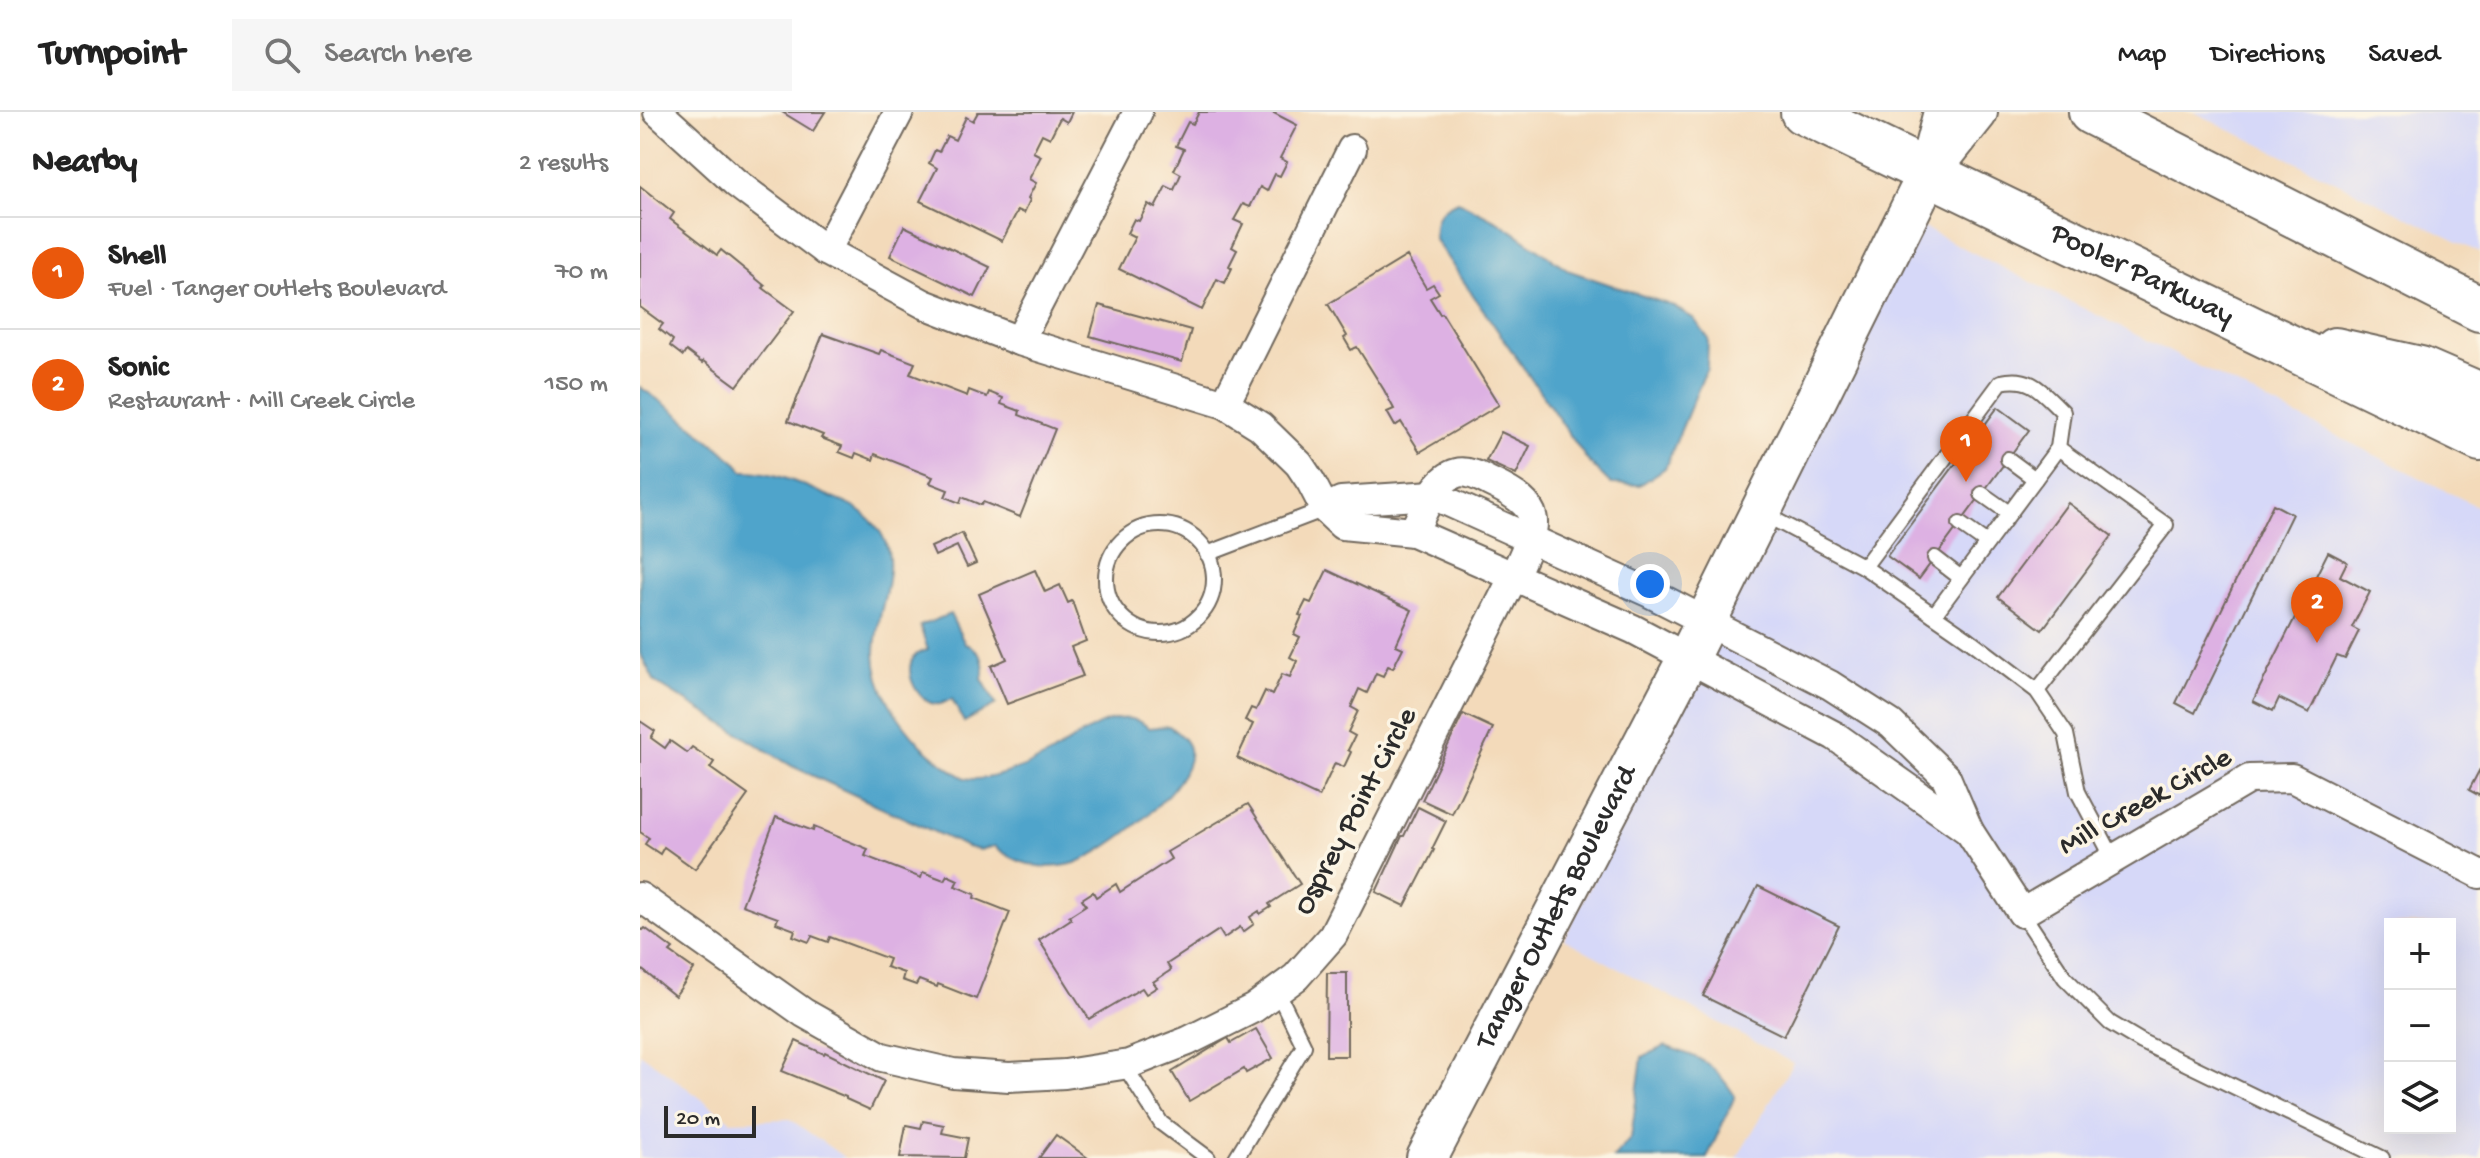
<!DOCTYPE html>
<meta charset="utf-8">
<style>
body{margin:0;font-family:"Gochi Hand",sans-serif;background:#f6f6f6;color:#222}
.controls{position:absolute;right:24px;bottom:24px;display:grid;overflow:hidden;border-radius:0px;box-shadow:0 8px 32px #0002}
.controls button{width:72px;height:72px;display:grid;place-items:center;padding:0;border:0;border-bottom:2px solid #e0e0e0;background:#fff;color:#222;font:40px sans-serif}
.scale{position:absolute;left:24px;bottom:20px;width:92px;box-sizing:border-box;padding-left:8px;border:4px solid #2b2b2b;border-top:0;font-size:22px;line-height:28px;white-space:nowrap;color:#2b2b2b;-webkit-text-stroke:6px #fcf5e5;paint-order:stroke}
.you{position:absolute;left:1010px;top:472px;width:28px;height:28px;margin:-20px;border:6px solid #fff;border-radius:50%;background:#1a73e8;box-shadow:0 0 0 12px #1a73e833}
.badge{display:grid;place-items:center;width:52px;height:52px;border-radius:50%;background:#ea580c;color:#fff;font-size:26px;font-weight:700}
.pin{position:absolute;translate:-50% -66px;filter:drop-shadow(0 2px 4px #0008)}
.pin::after{content:'';position:absolute;top:42px;width:28px;height:24px;background:inherit;clip-path:polygon(0 0,100% 0,50% 100%)}
.list{margin:0;padding:0;list-style:none}
h2{display:flex;justify-content:space-between;align-items:center;height:104px;margin:0;padding:0 32px;font-size:34px}
h2 small{font-size:26px;font-weight:400;color:#767676}
.list li{display:grid;grid-template-columns:52px 1fr auto;gap:24px;align-items:center;box-sizing:border-box;height:112px;padding:0 32px;border-top:2px solid #e0e0e0}
.list b{display:block;font-size:30px;white-space:nowrap}
.list p{margin:0;font-size:26px;white-space:nowrap;color:#767676}
.list em{font-size:26px;font-style:normal;color:#767676}
.icon{flex:none;width:44px;height:44px;fill:none;stroke:currentColor;stroke-width:2;stroke-linecap:round;stroke-linejoin:round}
.map{position:relative;flex:none;width:1840px;height:1046px;overflow:hidden}
header{display:flex;align-items:center;gap:48px;box-sizing:border-box;height:112px;padding:0 40px;background:#fff;border-bottom:2px solid #e0e0e0}
header strong{font-size:38px}
nav{display:flex;gap:44px;margin-inline-start:auto;font-size:28px}
.search{width:560px;height:72px;background:#f6f6f6;display:flex;align-items:center;gap:20px;box-sizing:border-box;padding:0 28px;border-radius:0px;color:#767676;font-size:30px}
main{display:flex}
aside{flex:1;background:#fff}
.map>svg:first-child{display:block}
</style>
<header>
<strong>Turnpoint</strong>
<div class="search"><svg class="icon" aria-label="search" viewBox="0 0 24 24"><circle cx="10" cy="10" r="6"/><path d="M15 15l6 6"/></svg>Search here</div>
<nav><a>Map</a><a>Directions</a><a>Saved</a></nav>
</header>
<main>
<aside>
<h2>Nearby<small>2 results</small></h2>
<ul class="list">
<li><span class="badge">1</span><div><b>Shell</b><p>Fuel · Tanger Outlets Boulevard</p></div><em>70 m</em></li>
<li><span class="badge">2</span><div><b>Sonic</b><p>Restaurant · Mill Creek Circle</p></div><em>150 m</em></li>
</ul>
</aside>
<div class="map">
<svg width="1840" height="1046" viewBox="0 0 1840 1046">
<rect width="100%" height="100%" fill="#fcf5e5"/>
<filter id="ink" filterUnits="userSpaceOnUse"><feTurbulence type="fractalNoise" baseFrequency=".0125" numOctaves="2"/><feDisplacementMap in="SourceGraphic" scale="16" xChannelSelector="R" yChannelSelector="G"/><feConvolveMatrix kernelMatrix="1 2 1 2 8 2 1 2 1" color-interpolation-filters="sRGB"/></filter>
<filter id="wash" filterUnits="userSpaceOnUse"><feTurbulence type="fractalNoise" baseFrequency=".006" numOctaves="4" result="noise"/><feDisplacementMap in="SourceGraphic" scale="32" xChannelSelector="R" yChannelSelector="G"/><feGaussianBlur stdDeviation="1.8" result="paint"/><feColorMatrix in="noise" values="0 0 0 0 0 0 0 0 0 0 0 0 0 0 0 0 0 1.4 0 .05"/><feComposite in="paint" operator="in"/></filter>
<g filter="url(#wash)">
<rect width="100%" height="100%" fill="#f3daba"/>
<g fill="#d6d8f8" fill-rule="evenodd">
<polygon points="1554,0 1840,0 1840,141"/>
<path d="M1276 112 1840 396V1046H1097L1153 951 924 827ZM1750 812H1810V1016H1750Z"/>
<polygon points="0,941 91,1009 150,1007 205,1046 0,1046"/>
</g>
<g fill="#4fa4cb" stroke="#3d687b" stroke-width="2">
<path d="M818 89 859 110 930 159 1033 194 1054 207 1068 226 1067 256 1025 356 1000 373 971 372 948 349 795 128C793 106 798 97 818 89Z"/>
<path d="M0 275 33 298 98 352 103 359C130 358 159 371 184 382 194 387 208 391 217 397 277 438 235 487 235 542 236 578 258 608 281 633 290 642 313 660 325 666 334 669 346 666 355 664 375 659 394 652 411 642 438 626 479 589 509 616L529 614C536 620 547 627 549 637 556 674 466 741 435 751 404 760 378 753 354 734L340 738 327 735 152 654 15 570 0 541Z"/>
<path d="M310 502 325 532C342 537 346 551 342 567L356 592 324 610 312 587C308 588 304 591 300 592 279 595 260 557 276 543 279 540 284 539 288 538L280 514Z"/>
<path d="M1025 934C1063 947 1072 949 1095 984L1067 1046H973L991 1026 1002 945Z"/>
</g>
<g id="blocks">
<g fill="#ddb1e3">
<polygon points="142,0 185,0 173,19"/>
<polygon points="338,0 432,0 427,10 420,6 410,26 402,22 393,40 401,44 389,67 396,71 388,86 390,88 384,101 378,98 362,129 280,89 297,56 289,51 295,38 299,40 307,24 315,28 326,5 333,9"/>
<polygon points="559,0 632,0 657,13 640,46 647,50 640,64 635,62 627,79 620,75 610,95 603,92 594,108 603,112 592,135 597,138 589,154 592,156 585,171 577,167 562,198 479,157 495,125 487,121 494,107 499,109 508,92 515,96 526,74 534,78 541,62 534,58 544,37 536,34 548,10 553,12"/>
<polygon points="0,74 34,101 30,107 77,143 81,138 125,174 123,176 154,199 97,274 63,249 62,251 46,239 43,244 30,234 33,228 19,217 23,212 0,195"/>
<polygon points="264,114 350,155 335,185 250,144"/>
<polygon points="767,144 786,176 793,172 799,181 790,186 800,202 802,201 859,293 780,340 761,310 755,314 747,300 754,297 744,278 717,235 711,238 704,226 707,224 688,192"/>
<polygon points="459,193 551,218 542,250 450,224"/>
<polygon points="183,222 239,242 241,238 275,251 270,262 327,284 329,278 347,285 349,280 363,286 361,292 380,299 379,303 415,317 380,405 343,390 341,393 322,385 320,391 305,385 308,378 290,371 293,365 235,342 233,348 216,341 214,346 199,340 202,334 181,326 183,323 148,309"/>
<polygon points="1358,295 1389,318 1279,467 1247,444"/>
<polygon points="861,320 890,334 876,363 846,349"/>
<polygon points="1428,391 1472,424 1402,518 1358,485"/>
<polygon points="1633,392 1652,402 1555,601 1536,591"/>
<polygon points="322,421 336,451 327,455 317,434 295,444 291,435"/>
<polygon points="1688,440 1707,450 1700,464 1730,480 1712,515 1719,519 1705,547 1697,544 1669,601 1639,586 1633,599 1613,589"/>
<polygon points="395,458 405,480 420,473 428,491 432,489 446,529 431,535 443,564 367,592 351,554 367,547 339,482"/>
<polygon points="687,458 772,498 756,533 763,536 753,556 748,554 743,564 736,561 727,581 719,577 711,595 718,599 708,620 715,624 708,638 711,640 704,655 695,651 679,685 597,646 613,612 605,608 611,596 616,598 625,579 632,583 642,562 650,565 657,549 650,545 660,525 654,522 662,504 659,503 666,489 671,491"/>
<polygon points="823,602 853,616 812,702 782,688"/>
<polygon points="0,609 15,619 11,626 25,636 30,629 47,641 52,635 74,650 70,656 108,683 55,757 24,735 20,742 5,732 9,726 0,720"/>
<polygon points="1840,657 1840,684 1829,678"/>
<polygon points="608,692 660,772 629,792 631,795 620,802 619,799 610,805 614,812 603,820 600,815 584,826 579,818 527,852 531,858 513,870 517,875 506,882 502,876 449,907 399,828 431,807 429,804 446,793 442,787 453,780 456,785 476,772 480,780 531,747 527,740"/>
<polygon points="778,695 806,709 792,737 794,738 765,794 736,780 762,724 764,724"/>
<polygon points="136,705 173,719 174,715 228,737 225,744 281,766 283,760 304,768 307,763 318,768 315,774 335,782 334,786 370,800 336,887 298,872 297,875 279,868 276,873 262,868 264,861 246,855 249,847 190,825 188,830 172,824 169,830 153,824 155,818 136,811 138,806 102,793"/>
<polygon points="1118,774 1199,814 1144,924 1063,884"/>
<polygon points="5,816 33,837 30,840 54,857 35,884 0,856 0,817 3,818"/>
<polygon points="687,861 707,861 707,944 686,944"/>
<polygon points="616,917 633,946 606,961 604,957 549,989 532,960 588,926 591,931"/>
<polygon points="156,929 184,942 185,940 244,969 230,998 206,987 206,985 142,959"/>
<polygon points="283,1009 304,1013 302,1021 328,1026 324,1046 260,1045 266,1013 281,1016"/>
<polygon points="416,1023 448,1046 399,1046"/>
</g>
</g>
</g>
<g filter="url(#ink)">
<use href="#blocks" fill-opacity="0" stroke="#71685d" stroke-width="2"/>
<g fill="none" stroke-linecap="round" stroke-linejoin="round">
<g stroke="#71685d" stroke-width="18">
<g id="lane">
<polyline points="1368,347 1395,367"/>
<polyline points="1342,382 1369,401"/>
<polyline points="1124,402 1224,455 1327,526 1397,579 1426,622 1438,680 1474,748"/>
<polyline points="1320,412 1347,431"/>
<circle cx="520" cy="467" r="54"/>
<polyline points="567,442 685,397"/>
<polyline points="1295,446 1321,466"/>
<path d="M1224 455 1361 270C1392 263 1402 280 1423 300L1418 336 1294 503"/>
<polyline points="1397,579 1526,413 1418,336"/>
<polyline points="1382,801 1425,866 1470,911 1502,930 1742,1046"/>
<polyline points="484,953 521,1011 568,1046"/>
<polyline points="596,1046 664,934 637,879"/>
</g>
</g>
<g stroke="#71685d" stroke-width="32">
<g id="street">
<polyline points="18,0 96,71 186,139 284,192 379,229 585,292 620,314 659,352 671,370 685,397 702,413 773,420 993,517 1195,624 1329,719"/>
<polyline points="186,139 259,0"/>
<polyline points="379,229 498,0"/>
<polyline points="585,292 712,37"/>
<polyline points="685,397 701,389 793,383 1010,481 1190,573 1251,612 1306,665 1329,719 1382,801 1609,667 1652,666 1840,762"/>
<path d="M0 785 164 901 242 945 313 961 369 965 425 962 489 952 548 929 614 896 656 865 693 823 874 464C896 414 910 398 852 371 842 366 828 358 817 361 794 367 783 402 773 420"/>
</g>
</g>
<g stroke="#71685d" stroke-width="44">
<g id="secondary">
<polyline points="1298,49 1337,0"/>
<path id="s1" d="M787 1046 1048 546 1288 62 1304 0"/>
</g>
</g>
<g stroke="#71685d" stroke-width="48">
<g id="primary">
<path id="s2" d="M1163 0 1840 327"/>
<polyline points="1451,0 1840,197"/>
<polyline points="1695,238 1780,257 1840,283"/>
</g>
</g>
<use href="#lane" stroke="#fff" stroke-width="14"/>
<use href="#street" stroke="#fff" stroke-width="28"/>
<use href="#secondary" stroke="#fff" stroke-width="40"/>
<use href="#primary" stroke="#fff" stroke-width="44"/>
</g>
</g>
<g text-anchor="middle" dominant-baseline="central" stroke-width="7" stroke-linejoin="round" paint-order="stroke">
<g font-size="30" fill="#2b2b2b" stroke="#fcf5e5">
<text stroke="none"><textPath href="#s2" startOffset="376">Pooler Parkway</textPath></text>
<text transform="translate(1506 691) rotate(-29)">Mill Creek Circle</text>
<text transform="translate(717 700) rotate(-62)">Osprey Point Circle</text>
<text stroke="none"><textPath href="#s1" startOffset="282">Tanger Outlets Boulevard</textPath></text>
</g>
</g>
</svg>
<div class="controls">
<button>+</button>
<button>−</button>
<button><svg class="icon" aria-label="layers" viewBox="0 0 24 24"><path d="M12 4l9 5-9 5-9-5zM3 14l9 5 9-5"/></svg></button>
</div>
<div class="scale">20 m</div>
<div class="you"></div>
<div class="pin badge" style="left:1326px;top:370px">1</div>
<div class="pin badge" style="left:1677px;top:531px">2</div>
</div>
</main>
